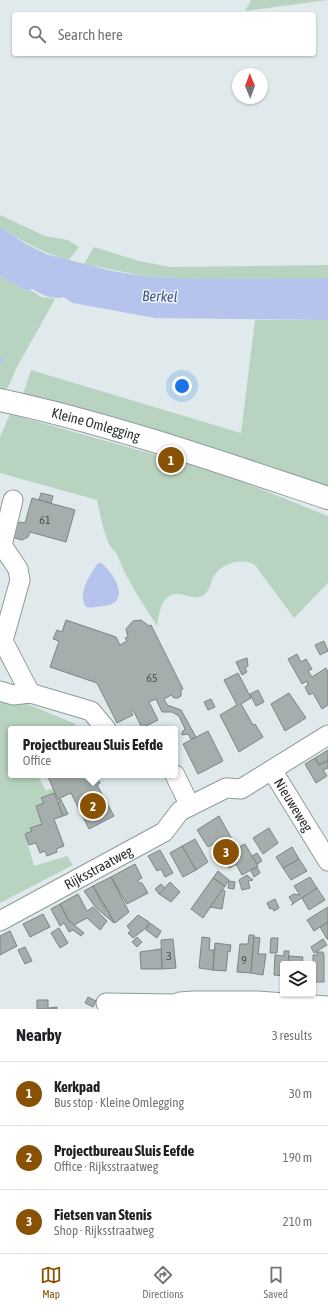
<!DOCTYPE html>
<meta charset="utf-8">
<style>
body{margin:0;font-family:"Asap Condensed",sans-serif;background:#f6f6f6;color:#202124}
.controls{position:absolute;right:12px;bottom:12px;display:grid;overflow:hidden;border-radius:4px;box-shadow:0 1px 3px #0004}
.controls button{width:36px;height:36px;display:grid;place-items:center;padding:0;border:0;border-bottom:1px solid #e0e0e0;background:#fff;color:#202124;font:20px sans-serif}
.compass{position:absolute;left:232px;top:68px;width:36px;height:36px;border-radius:50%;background:#fff;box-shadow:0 1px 3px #0004;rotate:359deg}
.you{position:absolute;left:182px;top:386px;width:14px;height:14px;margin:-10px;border:3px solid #fff;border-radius:50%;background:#1a73e8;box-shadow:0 0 0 6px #1a73e833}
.badge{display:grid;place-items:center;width:26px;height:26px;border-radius:50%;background:#895104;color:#fff;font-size:13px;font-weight:700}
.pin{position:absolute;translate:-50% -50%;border:2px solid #fff;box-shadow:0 1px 4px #0006}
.popup{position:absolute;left:8px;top:726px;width:170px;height:52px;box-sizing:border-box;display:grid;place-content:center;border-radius:4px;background:#fff;filter:drop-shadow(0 1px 3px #0005);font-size:13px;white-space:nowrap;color:#757577}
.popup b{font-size:15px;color:#202124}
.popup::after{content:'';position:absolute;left:50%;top:100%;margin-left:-8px;border:8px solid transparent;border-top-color:#fff}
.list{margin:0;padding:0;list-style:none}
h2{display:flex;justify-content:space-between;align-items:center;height:52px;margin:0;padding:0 16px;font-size:17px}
h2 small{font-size:13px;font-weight:400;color:#757577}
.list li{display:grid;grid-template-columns:26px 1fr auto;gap:12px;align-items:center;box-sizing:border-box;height:64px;padding:0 16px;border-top:1px solid #e0e0e0}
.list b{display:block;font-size:15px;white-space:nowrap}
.list p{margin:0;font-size:13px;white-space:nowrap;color:#757577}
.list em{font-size:13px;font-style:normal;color:#757577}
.icon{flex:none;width:22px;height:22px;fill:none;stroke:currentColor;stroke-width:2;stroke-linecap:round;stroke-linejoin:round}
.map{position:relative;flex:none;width:328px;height:1009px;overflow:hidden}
.search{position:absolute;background:#fff;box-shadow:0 1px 3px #0004;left:12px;right:12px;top:12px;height:44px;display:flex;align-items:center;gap:10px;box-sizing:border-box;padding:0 14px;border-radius:4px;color:#757577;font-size:15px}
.sheet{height:244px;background:#fff}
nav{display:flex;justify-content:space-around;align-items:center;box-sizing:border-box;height:56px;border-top:1px solid #e0e0e0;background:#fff;font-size:11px;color:#757577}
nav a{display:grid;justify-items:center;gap:2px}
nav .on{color:#895104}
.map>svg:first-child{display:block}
</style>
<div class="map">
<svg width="328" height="1009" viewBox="0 0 328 1009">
<rect width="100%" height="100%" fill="#e0eaec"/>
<g fill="#b8d4c0">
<polygon points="251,0 328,0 245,11"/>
<path d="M0 215 45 236 68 240 79 247 69 260C43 253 23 242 0 227Z"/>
<polygon points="94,247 139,261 170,267 328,265 328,278 208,279 149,277 84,264"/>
<polygon points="0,276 27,291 30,290 43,298 45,297 55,299 17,367 8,387 4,390 0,389"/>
<polygon points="255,320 328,320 328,489 184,442 23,394 31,370 241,433"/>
<path d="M10 414 195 466 241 481 328 516V583L294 618 255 565C242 557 220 563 213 578 210 584 210 592 202 596 197 599 190 596 185 595 162 589 160 609 157 626 143 603 127 581 118 557 117 552 111 549 109 544 103 530 100 515 97 500L0 473V437Z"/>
<polygon points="0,693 76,724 74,729 11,729 11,775 40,775 38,776 46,791 53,788 58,799 57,803 42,798 44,803 36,807 42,824 31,828 32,831 25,834 34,866 67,856 73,865 0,903"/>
</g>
<g fill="#b6c3ec">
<path d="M0 227 26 244 46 254 112 271 149 277 208 279 328 278V320L155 318 73 303 64 297C51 300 44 295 32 289L27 291 0 276Z"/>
<path d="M98 563H101C116 574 132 605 102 606 96 607 92 608 86 607 77 593 90 575 98 563Z"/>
</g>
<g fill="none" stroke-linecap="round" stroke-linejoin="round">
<polyline stroke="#b6c3ec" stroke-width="4.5" points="0,359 2,360"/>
</g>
<g fill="#a5aeac" stroke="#7c8583">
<polygon points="41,493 53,496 51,503 39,500"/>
<polygon points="32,498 75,510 66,542 30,532 28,537 22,540 15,538 12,532 14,525 20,522 25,523"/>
<polygon points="66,620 116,637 120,645 127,641 125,638 128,637 126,629 133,621 141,620 149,626 151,625 183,689 181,690 181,696 178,698 174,698 171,695 164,699 167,705 181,710 196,737 191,739 188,734 182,735 182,732 185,729 179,716 172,712 162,712 156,699 149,702 158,720 142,728 133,710 131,711 133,715 117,723 97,683 50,667 59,641 53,639 57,630 62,632"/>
<polygon points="324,641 328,651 320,655 315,645"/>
<polygon points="297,654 301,662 306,659 312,669 308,671 312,677 326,668 328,672 328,705 322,709 313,693 309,695 305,687 308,685 307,681 302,684 288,659"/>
<polygon points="247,658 248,666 245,668 247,672 242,675 236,662"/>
<polygon points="238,673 251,698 241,704 253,725 255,724 263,737 239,752 220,715 237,705 224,680"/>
<polygon points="258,690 264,702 256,706 250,694"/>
<polygon points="289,693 306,718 285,731 271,704"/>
<polygon points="211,699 215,707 208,710 204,702"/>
<polygon points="208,731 223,761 198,774 183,744"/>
<polygon points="328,750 328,763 327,761 319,765 315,758"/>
<polygon points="315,758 319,765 327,761 328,763 328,768 323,770 327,776 316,783 305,764"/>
<polygon points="47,775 96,775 100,783 97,785 114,816 89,829 71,793 60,798 68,814 63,816 57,803 60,802 58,799"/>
<polygon points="54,793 63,816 54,819 64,846 56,849 57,852 47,856 45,851 40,853 36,843 29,845 25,834 32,831 30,828 42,824 36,806 44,803 41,798"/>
<polygon points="219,816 237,848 245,844 258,866 242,875 236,864 229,868 215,843 208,847 197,830"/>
<polygon points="269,828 278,843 263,854 253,838"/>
<polygon points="195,839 208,862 196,870 182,846"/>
<polygon points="182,846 196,870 183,877 170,853"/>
<polygon points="292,847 299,859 283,868 276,857"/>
<polygon points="160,850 173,873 165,877 161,869 157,871 148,856"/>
<polygon points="257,853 262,861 257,864 252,856"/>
<polygon points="299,859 307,871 291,880 283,868"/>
<polygon points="135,864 142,878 138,880 139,883 142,883 148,893 127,904 111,877"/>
<polygon points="257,867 260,873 254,877 251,871"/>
<polygon points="218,871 229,880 225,886 213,878"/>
<polygon points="247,875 253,880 248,881 250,888 242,890 239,880"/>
<polygon points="111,877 129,912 115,923 93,886"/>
<polygon points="310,877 317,888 291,905 293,903 289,897 294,894 300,895 294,886"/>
<polygon points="213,878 225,886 203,918 191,909"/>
<polygon points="229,881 235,882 234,889 228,888"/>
<polygon points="170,882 180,892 171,902 159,894"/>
<polygon points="161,884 165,888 159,894 155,889"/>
<polygon points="93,886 104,907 105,906 114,923 96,908 84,891"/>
<polygon points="317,888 325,900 309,910 302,898"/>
<polygon points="222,890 225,891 222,909 210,907"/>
<polygon points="78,894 87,911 93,907 107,921 100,930 87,918 74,925 68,920 60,904"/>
<polygon points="275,899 279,908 274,911 272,908 270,909 267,903"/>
<polygon points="60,904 68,920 84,933 81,936 73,930 69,932 64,923 60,926 51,909"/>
<polygon points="328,907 328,922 314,931 307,920"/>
<polygon points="43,914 50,927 30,937 23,924"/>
<polygon points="138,915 149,922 146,928 133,938 128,933 131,931 127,926"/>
<polygon points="328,922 328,939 327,939 320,927"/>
<polygon points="150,923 161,931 157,938 146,930"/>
<polygon points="59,928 68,943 60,948 51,933"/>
<polygon points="10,931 17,946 0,955 0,936"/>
<polygon points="249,935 254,935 251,973 237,972 240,944 248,944"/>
<polygon points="137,937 142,942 137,947 132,942"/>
<polygon points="202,937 210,938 209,950 214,950 213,970 199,968"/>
<polygon points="254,937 260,938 258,954 266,954 263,975 251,973"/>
<polygon points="271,938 278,938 277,953 270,953"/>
<polygon points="173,939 176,968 162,969 161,940"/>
<polygon points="323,939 327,945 314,953 311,947"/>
<polygon points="215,943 231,945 230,952 228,951 226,971 213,970"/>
<polygon points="25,947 32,961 25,964 18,950"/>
<polygon points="161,949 162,969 141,969 140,952"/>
<polygon points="284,951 289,951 288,964 283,964 283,976 274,975 275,955 284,956"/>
<polygon points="317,952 323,952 324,955 324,982 313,982 313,955 317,955"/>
<polygon points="289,956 303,957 302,964 288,964"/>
<polygon points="88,997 96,1001 93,1007 85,1003"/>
<polygon points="37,1000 48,1000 48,1008 57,1007 57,1009 37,1009"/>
</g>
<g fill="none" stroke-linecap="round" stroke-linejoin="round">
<g stroke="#909a9c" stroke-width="21">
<g id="minor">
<polyline points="13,500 2,545 18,569 20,580 3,641 30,693 91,711 106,729"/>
<polyline points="0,691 13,695 30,693"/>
<path id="s1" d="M272 770 328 861"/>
<polyline points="175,775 190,806"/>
<path id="s2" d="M0 921 164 832 180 811 226 788 241 789 328 735"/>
<polyline points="106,1003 173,1004"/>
<polyline points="164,1009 180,1002 193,1001 257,1001 328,1006"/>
</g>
</g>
<g stroke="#909a9c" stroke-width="24">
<g id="major">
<path id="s3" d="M0 400C111 424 220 462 328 498"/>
</g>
</g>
<use href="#minor" stroke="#fff" stroke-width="19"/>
<use href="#major" stroke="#fff" stroke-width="22"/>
</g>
<g text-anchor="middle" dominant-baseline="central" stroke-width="3" stroke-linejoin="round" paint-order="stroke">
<g font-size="12" fill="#4b5050">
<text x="45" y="520">61</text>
<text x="152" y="678">65</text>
<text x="169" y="956">3</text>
<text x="244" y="960">9</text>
</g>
<g font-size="14" fill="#2d3132" stroke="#eef7fa">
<text stroke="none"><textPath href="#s3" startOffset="99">Kleine Omlegging</textPath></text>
<text stroke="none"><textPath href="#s1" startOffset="41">Nieuweweg</textPath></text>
<text stroke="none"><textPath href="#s2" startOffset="112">Rijksstraatweg</textPath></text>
</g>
<g font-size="15" font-style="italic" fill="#455288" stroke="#eef7fa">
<text transform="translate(160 296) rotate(2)">Berkel</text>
</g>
</g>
</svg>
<div class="controls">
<button><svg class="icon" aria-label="layers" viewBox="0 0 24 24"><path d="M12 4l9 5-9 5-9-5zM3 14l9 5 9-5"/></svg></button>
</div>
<svg class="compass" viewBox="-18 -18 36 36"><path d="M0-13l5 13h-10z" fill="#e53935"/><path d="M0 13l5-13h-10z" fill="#757577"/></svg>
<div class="you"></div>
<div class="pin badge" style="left:171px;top:460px">1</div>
<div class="pin badge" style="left:93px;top:806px">2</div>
<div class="popup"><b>Projectbureau Sluis Eefde</b>Office</div>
<div class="pin badge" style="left:226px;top:852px">3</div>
<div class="search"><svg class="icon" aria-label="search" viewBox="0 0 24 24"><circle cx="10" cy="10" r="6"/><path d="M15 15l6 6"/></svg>Search here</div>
</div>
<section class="sheet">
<h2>Nearby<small>3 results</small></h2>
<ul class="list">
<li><span class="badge">1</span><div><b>Kerkpad</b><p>Bus stop · Kleine Omlegging</p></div><em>30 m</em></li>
<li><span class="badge">2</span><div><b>Projectbureau Sluis Eefde</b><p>Office · Rijksstraatweg</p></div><em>190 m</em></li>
<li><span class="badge">3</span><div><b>Fietsen van Stenis</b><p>Shop · Rijksstraatweg</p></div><em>210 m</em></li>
</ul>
</section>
<nav>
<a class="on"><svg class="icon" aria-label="map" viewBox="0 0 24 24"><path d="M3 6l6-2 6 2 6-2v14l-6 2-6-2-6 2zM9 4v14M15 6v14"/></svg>Map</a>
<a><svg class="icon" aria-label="directions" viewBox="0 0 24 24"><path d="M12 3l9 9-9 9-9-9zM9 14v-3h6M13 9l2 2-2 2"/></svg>Directions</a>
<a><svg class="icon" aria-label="saved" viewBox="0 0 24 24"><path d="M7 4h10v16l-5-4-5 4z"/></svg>Saved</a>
</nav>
